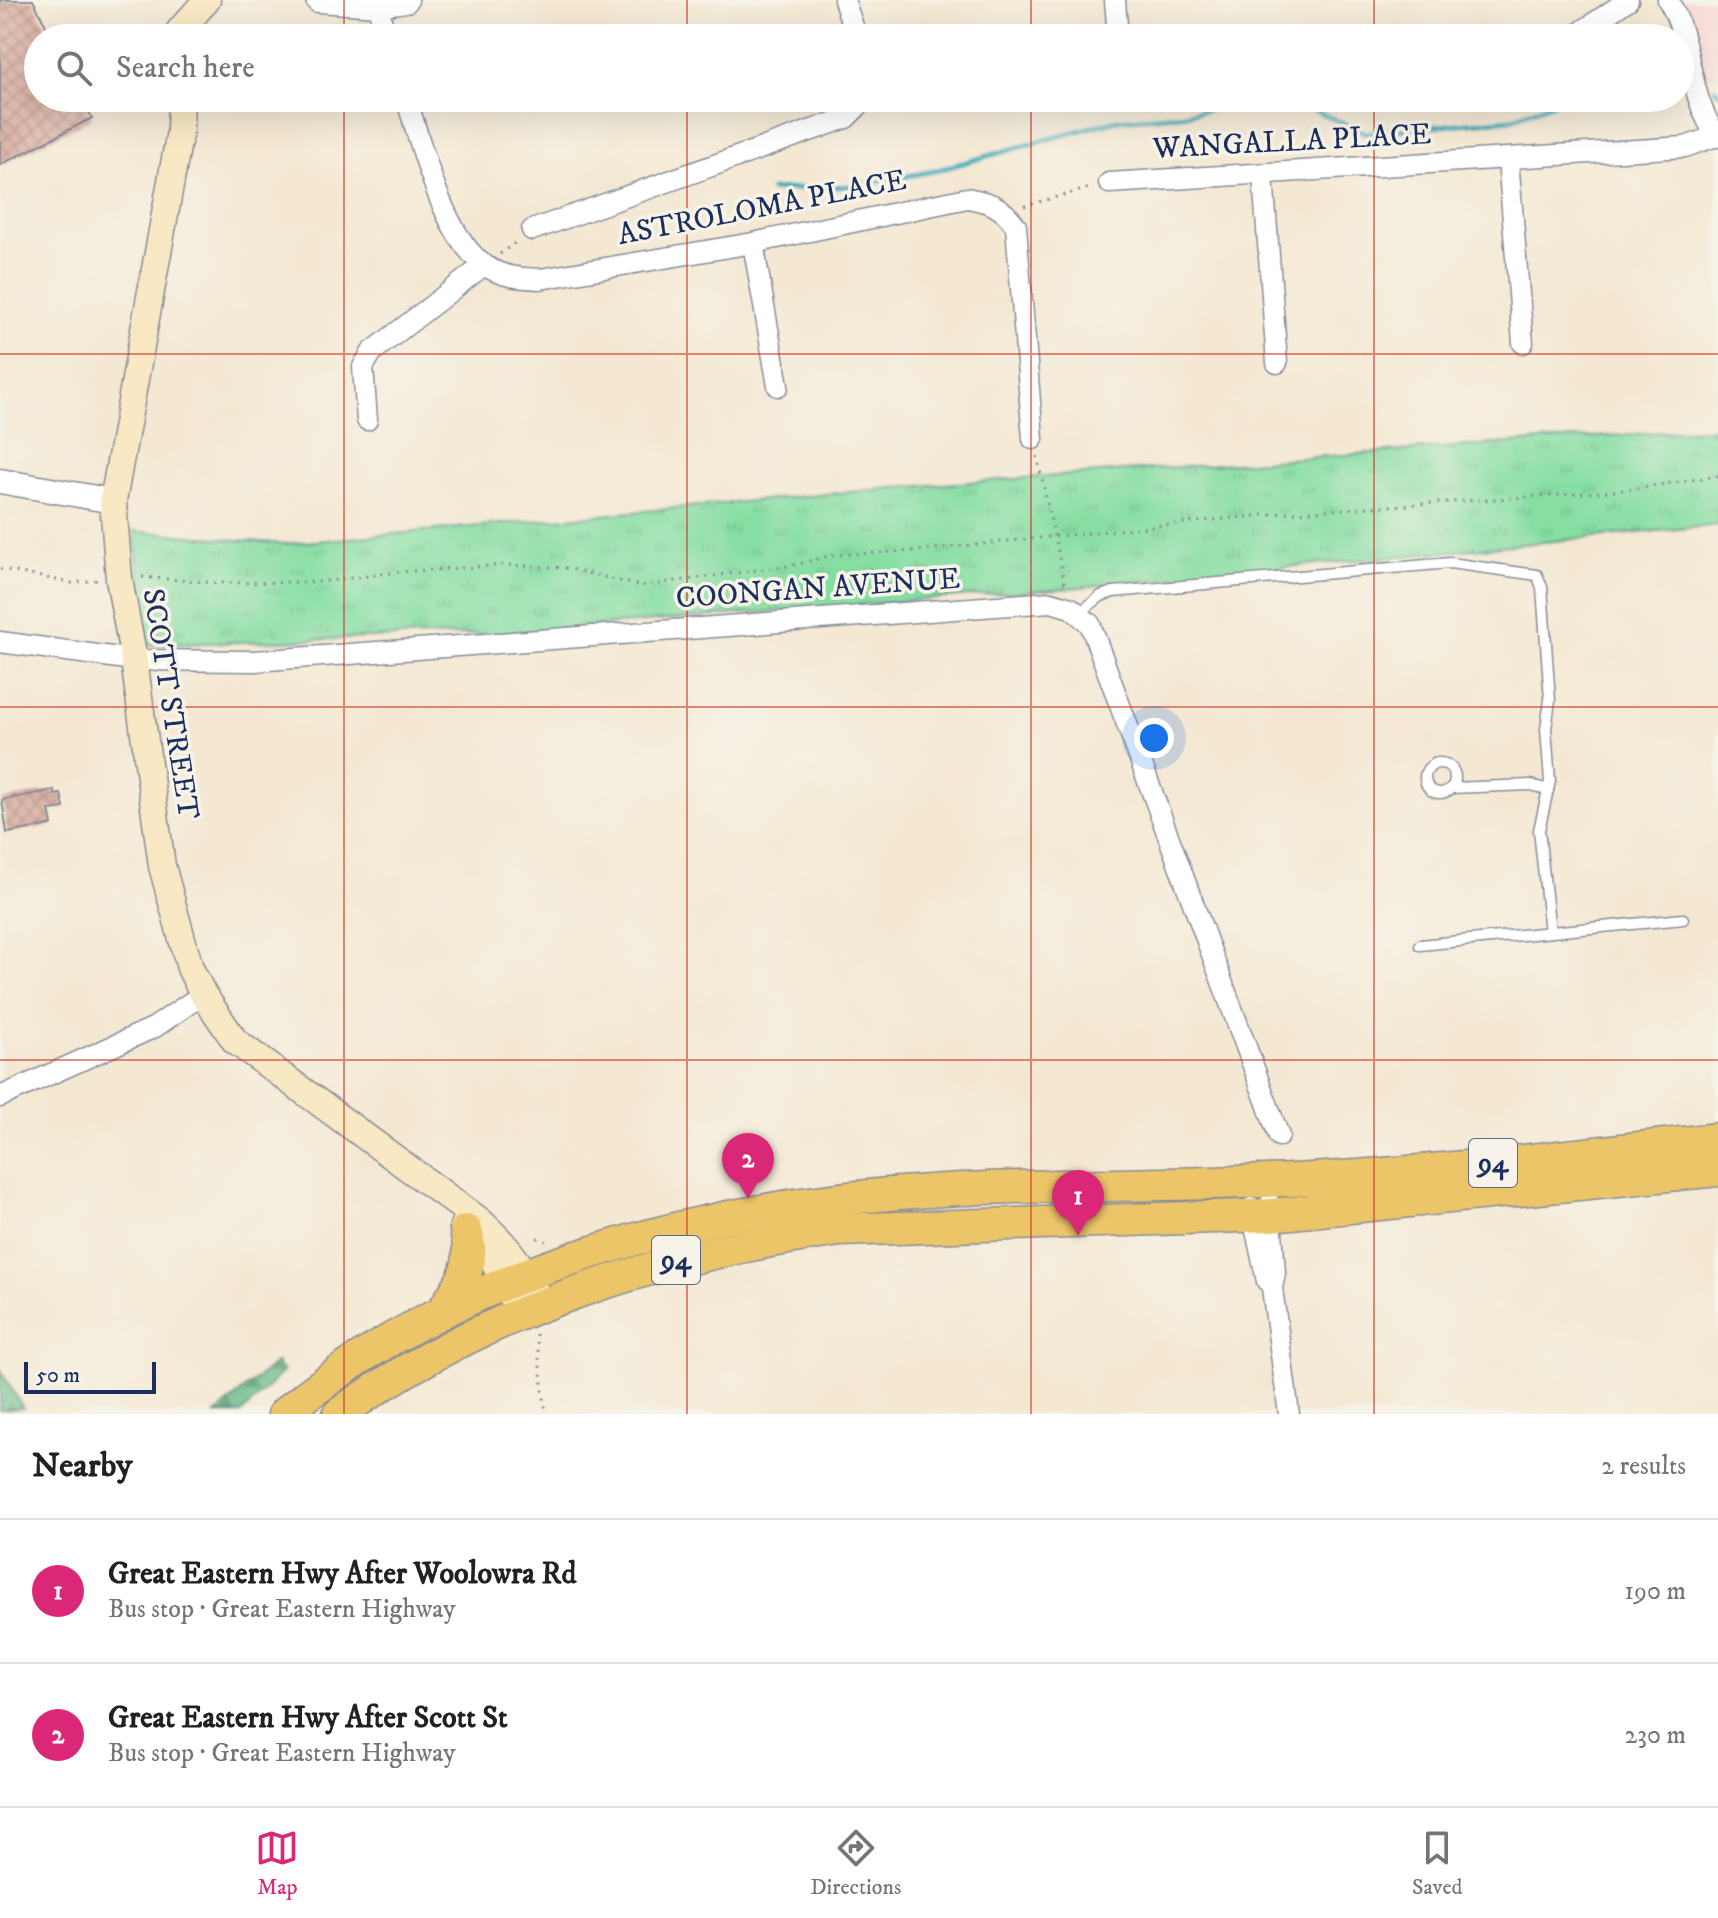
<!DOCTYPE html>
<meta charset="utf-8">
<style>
body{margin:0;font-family:"IM FELL DW Pica",serif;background:#f2f2f2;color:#202124}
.scale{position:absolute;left:24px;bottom:20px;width:132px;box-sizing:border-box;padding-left:8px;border:4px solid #1b2f5e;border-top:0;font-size:22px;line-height:28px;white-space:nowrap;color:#1b2f5e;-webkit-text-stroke:6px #f7f3e8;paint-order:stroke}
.you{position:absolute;left:1154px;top:738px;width:28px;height:28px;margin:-20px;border:6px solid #fff;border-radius:50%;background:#1a73e8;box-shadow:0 0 0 12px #1a73e833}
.badge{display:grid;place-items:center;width:52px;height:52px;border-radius:50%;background:#db2777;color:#fff;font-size:26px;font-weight:700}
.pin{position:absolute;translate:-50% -66px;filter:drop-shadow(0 2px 4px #0008)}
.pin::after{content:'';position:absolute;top:42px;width:28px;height:24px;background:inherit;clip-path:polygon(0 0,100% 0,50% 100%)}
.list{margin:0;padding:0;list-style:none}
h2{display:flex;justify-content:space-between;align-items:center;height:104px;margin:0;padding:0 32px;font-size:34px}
h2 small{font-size:26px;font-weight:400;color:#757577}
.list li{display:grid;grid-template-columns:52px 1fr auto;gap:24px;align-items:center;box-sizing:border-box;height:144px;padding:0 32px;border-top:2px solid #e0e0e0}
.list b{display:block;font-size:30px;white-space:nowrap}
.list p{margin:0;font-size:26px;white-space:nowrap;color:#757577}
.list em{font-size:26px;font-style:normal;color:#757577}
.icon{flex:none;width:44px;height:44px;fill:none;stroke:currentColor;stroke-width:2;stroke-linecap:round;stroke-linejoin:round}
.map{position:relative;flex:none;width:1718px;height:1414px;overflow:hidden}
.search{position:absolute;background:#fff;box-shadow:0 8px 32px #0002;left:24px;right:24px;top:24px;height:88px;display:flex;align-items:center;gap:20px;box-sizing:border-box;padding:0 28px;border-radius:44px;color:#757577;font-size:30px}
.sheet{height:392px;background:#fff}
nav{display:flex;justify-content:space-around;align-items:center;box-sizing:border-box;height:112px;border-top:2px solid #e0e0e0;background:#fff;font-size:22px;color:#757577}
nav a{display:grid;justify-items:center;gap:4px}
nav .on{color:#db2777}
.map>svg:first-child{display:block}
</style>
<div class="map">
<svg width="1718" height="1414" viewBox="0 0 1718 1414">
<defs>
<pattern id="grass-tufts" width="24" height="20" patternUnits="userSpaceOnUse" patternTransform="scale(2)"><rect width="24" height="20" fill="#86dea3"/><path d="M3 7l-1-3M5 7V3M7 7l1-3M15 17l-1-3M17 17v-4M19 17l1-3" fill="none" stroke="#73bf8f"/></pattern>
<pattern id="forest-firs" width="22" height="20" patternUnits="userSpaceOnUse" patternTransform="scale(2)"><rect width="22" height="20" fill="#6cbd89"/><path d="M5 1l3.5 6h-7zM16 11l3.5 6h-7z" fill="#589a73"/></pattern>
<pattern id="building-cross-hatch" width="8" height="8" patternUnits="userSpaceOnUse" patternTransform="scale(2)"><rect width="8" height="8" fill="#d7a698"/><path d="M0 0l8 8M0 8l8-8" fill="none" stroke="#ae887f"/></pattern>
</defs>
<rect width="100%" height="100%" fill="#f7f3e8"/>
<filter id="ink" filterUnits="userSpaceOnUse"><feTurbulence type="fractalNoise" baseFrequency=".0125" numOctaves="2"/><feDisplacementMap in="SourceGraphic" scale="16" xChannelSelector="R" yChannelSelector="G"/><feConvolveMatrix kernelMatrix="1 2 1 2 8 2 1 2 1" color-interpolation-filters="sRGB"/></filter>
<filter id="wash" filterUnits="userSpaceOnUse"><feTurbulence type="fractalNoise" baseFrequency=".006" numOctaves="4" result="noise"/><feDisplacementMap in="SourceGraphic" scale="32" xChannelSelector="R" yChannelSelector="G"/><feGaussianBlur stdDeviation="1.8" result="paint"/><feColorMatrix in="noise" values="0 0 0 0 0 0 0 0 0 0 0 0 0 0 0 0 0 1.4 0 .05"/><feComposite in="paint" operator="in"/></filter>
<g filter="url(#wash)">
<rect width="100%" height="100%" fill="#f4e8d3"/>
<polygon fill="#f7d0cf" points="1668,0 1718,0 1718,75 1693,77"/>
<polygon fill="url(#grass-tufts)" stroke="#508680" stroke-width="2" points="1718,428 1718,525 1081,587 493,634 148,645 134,531 285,544 905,487"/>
<g fill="url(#forest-firs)" stroke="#447674" stroke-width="2">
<polygon points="276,1362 283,1372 241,1414 216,1414"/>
<polygon points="0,1369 23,1408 0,1410"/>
</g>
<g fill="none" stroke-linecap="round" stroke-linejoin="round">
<g stroke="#3eabbc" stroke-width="5">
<polyline points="1715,89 1718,92"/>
<polyline points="771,190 853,186 934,171 1117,120 1180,115 1235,105 1295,102 1366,133 1511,119 1566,98"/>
</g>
</g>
<g id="blocks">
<g fill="url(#building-cross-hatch)">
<polygon points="0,0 33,0 52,38 38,38 38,98 82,98 92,118 0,165"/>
<polygon points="54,790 55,795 61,794 64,808 49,810 52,825 7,833 2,800"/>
</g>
</g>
</g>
<g filter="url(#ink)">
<use href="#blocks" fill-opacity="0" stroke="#888c98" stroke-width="2"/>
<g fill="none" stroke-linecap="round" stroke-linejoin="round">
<g stroke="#888c98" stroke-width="13">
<g id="service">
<polyline points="1078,614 1101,596 1113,592 1450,563 1537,575 1542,587 1550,700 1546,729 1550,781 1539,830 1550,932"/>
<circle cx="1440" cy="778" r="15"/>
<polyline points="1451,788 1531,785 1548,790"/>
<polyline points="1420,945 1683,919"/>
</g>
</g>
<g stroke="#888c98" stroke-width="23">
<g id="minor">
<polyline points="844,0 857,38"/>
<polyline points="1115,0 1118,38"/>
<path d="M1668 0C1694 43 1687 98 1718 137"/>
<polyline points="378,4 385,38"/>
<polyline points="1572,38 1628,0"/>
<path d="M406 98C422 145 443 238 486 266 502 277 520 278 540 279L753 243 967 198C990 202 1002 206 1016 226L1033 439"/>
<polyline points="1508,159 1523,343"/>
<polyline points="1263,176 1277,363"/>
<polyline points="1109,183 1685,147 1716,136"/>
<polyline points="532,230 846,118 866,98"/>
<polyline points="753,243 778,386"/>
<polyline points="367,420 363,367 372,352 484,265"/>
<polyline points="0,642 134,660 255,661 1051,602 1071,608 1090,624 1279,1136"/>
<polyline points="0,1097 155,1027 203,994"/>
<polyline points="1270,1204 1275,1273 1272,1288 1289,1414"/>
<polyline points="1251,1208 1267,1281"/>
</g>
</g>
<g stroke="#888c98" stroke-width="27">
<g id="tertiary">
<polyline points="318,0 378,4 406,0"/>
<polyline points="0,481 113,501"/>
</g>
</g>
<g stroke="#888c98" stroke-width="29">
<g id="secondary">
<polyline points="180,30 207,0"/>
<path d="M181 98 180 131 113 501 119 579 134 660 162 866 190 968 203 994 235 1041 479 1220C507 1245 527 1270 541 1304"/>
<polyline points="463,1226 494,1262 519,1313"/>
</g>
</g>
<g stroke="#888c98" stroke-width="35">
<g id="trunk">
<path d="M442 1312C461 1283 476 1266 466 1231"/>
<path d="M284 1414C460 1266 718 1202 944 1190 1051 1184 1158 1186 1265 1181 1416 1175 1568 1156 1718 1139"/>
<path d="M339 1414C488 1308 661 1255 840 1230L1271 1215 1718 1170"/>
</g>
</g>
<g stroke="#888c98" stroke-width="3" stroke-dasharray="2 6" stroke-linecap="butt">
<polyline points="1024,206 1090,188"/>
<polyline points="500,254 516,242"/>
<polyline points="1037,456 1066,589"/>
<polyline points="0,569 72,583 99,580"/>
<polyline points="142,577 217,583 320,582 399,572 505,565 567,568 640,586 794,565 833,555 914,551 1282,513 1617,491 1718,476"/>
<polyline points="537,1238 546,1241"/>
<polyline points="536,1334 546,1414"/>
</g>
<use href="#service" stroke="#fff" stroke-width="10"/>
<use href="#minor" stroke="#fff" stroke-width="20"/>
<use href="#tertiary" stroke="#fff" stroke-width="24"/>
<use href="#secondary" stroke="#f8e8c3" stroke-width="26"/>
<use href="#trunk" stroke="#edc569" stroke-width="32"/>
</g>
</g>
<path fill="none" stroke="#c8321e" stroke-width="2" stroke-opacity="0.55" d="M344 0V38M687 0V38M1031 0V38M1374 0V38M344 98V1414M687 98V1414M1031 98V1414M1374 98V1414M0 354H1718M0 707H1718M0 1060H1718"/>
<g text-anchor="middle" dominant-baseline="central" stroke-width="7" stroke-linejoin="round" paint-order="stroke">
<g fill="#f7f3e8" stroke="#5d6a87" stroke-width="2">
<rect x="1469" y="1139" width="48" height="48" rx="6"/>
<rect x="652" y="1236" width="48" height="48" rx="6"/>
</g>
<g font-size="28" font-weight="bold" fill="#1b2f5e">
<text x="1493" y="1163">94</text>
<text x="676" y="1260">94</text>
</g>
<g font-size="30" fill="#1b2f5e" stroke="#f7f3e8">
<text transform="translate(1292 142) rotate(-3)">WANGALLA PLACE</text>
<text transform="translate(762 208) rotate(-11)">ASTROLOMA PLACE</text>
<text transform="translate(818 589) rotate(-4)">COONGAN AVENUE</text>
<text transform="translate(170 704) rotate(81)">SCOTT STREET</text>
</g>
</g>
</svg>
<div class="scale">50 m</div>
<div class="you"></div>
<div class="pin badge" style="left:1078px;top:1236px">1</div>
<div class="pin badge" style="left:748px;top:1199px">2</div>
<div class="search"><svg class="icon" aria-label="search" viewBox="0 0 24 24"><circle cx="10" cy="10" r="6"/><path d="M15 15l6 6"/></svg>Search here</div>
</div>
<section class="sheet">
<h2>Nearby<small>2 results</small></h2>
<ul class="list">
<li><span class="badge">1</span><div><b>Great Eastern Hwy After Woolowra Rd</b><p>Bus stop · Great Eastern Highway</p></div><em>190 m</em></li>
<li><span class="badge">2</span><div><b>Great Eastern Hwy After Scott St</b><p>Bus stop · Great Eastern Highway</p></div><em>230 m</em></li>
</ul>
</section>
<nav>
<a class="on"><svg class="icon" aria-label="map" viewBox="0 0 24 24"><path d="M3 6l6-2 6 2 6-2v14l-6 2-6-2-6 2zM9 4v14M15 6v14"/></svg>Map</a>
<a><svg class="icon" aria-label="directions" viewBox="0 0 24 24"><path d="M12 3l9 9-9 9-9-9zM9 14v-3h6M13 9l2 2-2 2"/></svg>Directions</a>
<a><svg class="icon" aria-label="saved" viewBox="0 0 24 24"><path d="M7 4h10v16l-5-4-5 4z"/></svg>Saved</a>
</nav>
